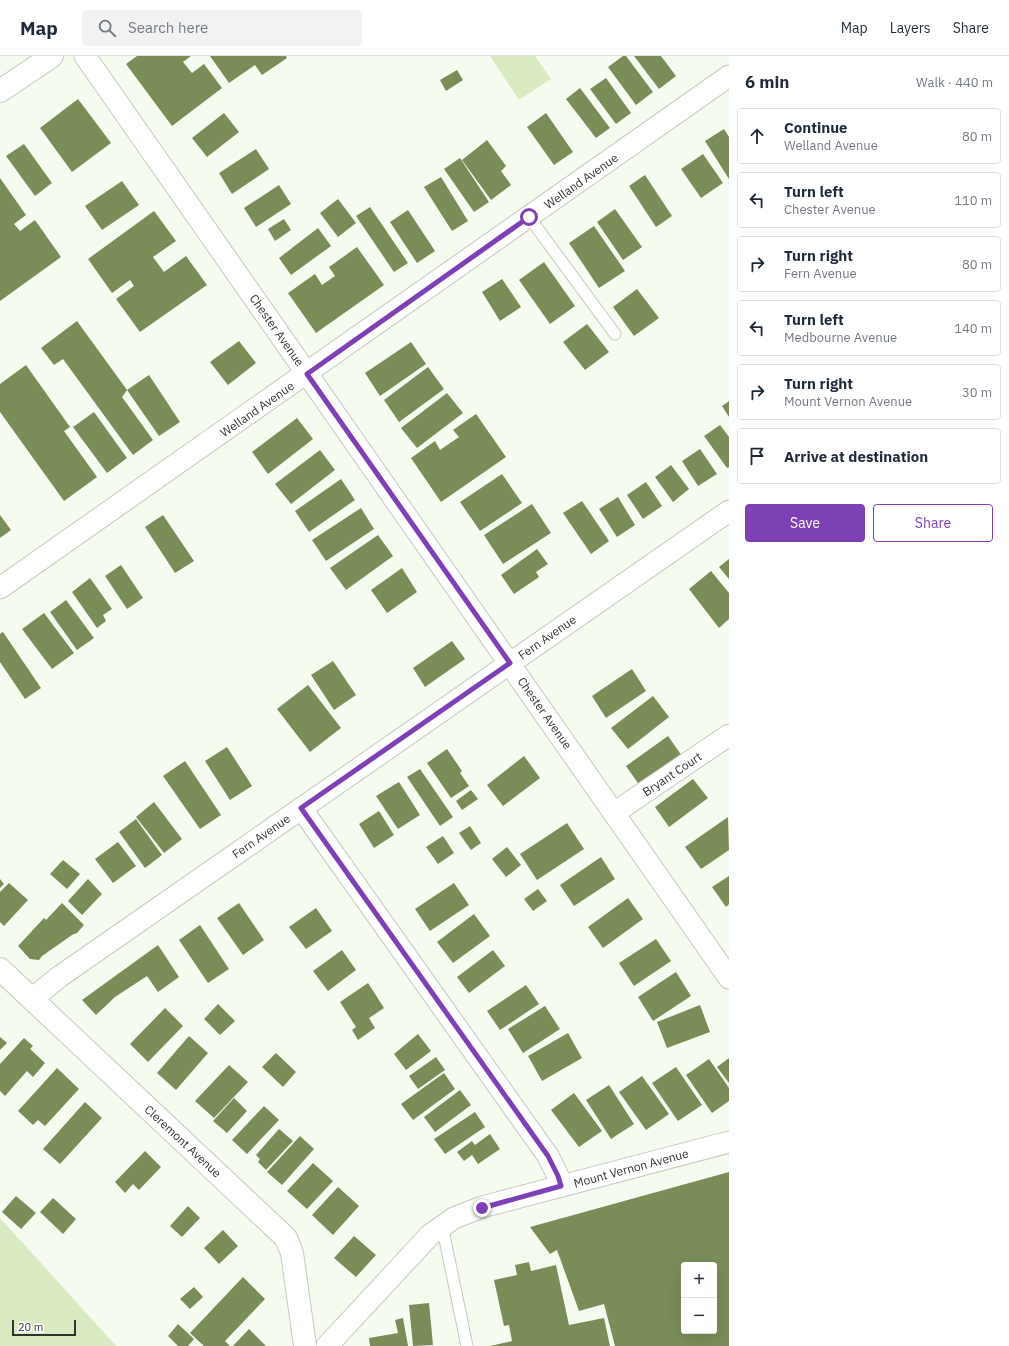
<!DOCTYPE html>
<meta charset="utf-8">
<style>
body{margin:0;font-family:"IBM Plex Sans",sans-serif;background:#f2f2f3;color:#1f2937}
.controls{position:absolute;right:12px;bottom:12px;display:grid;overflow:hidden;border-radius:4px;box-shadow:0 4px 16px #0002}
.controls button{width:36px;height:36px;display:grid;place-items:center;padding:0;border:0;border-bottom:1px solid #e0e1e3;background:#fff;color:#1f2937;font:20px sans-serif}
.scale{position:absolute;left:12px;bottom:10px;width:64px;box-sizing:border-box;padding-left:4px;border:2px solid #30322e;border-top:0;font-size:11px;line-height:14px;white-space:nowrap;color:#30322e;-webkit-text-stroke:3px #fff;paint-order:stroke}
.stop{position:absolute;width:12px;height:12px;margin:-9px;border:3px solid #7e40b5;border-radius:50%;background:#fff}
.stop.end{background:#7e40b5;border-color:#fff;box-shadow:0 1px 4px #0008}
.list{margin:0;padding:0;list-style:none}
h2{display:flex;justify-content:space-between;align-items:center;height:52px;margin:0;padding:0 16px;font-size:17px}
h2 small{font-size:13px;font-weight:400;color:#747a83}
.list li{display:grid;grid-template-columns:26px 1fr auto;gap:12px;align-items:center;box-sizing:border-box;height:56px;margin:0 8px 8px;padding:0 8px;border:1px solid #e0e1e3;border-radius:4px}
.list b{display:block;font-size:15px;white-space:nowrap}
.list p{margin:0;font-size:13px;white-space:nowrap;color:#747a83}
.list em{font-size:13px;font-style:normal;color:#747a83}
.actions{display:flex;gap:8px;padding:12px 16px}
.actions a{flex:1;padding:9px 0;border:1px solid #7e40b5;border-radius:4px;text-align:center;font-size:14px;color:#7e40b5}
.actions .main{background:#7e40b5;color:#fff}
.icon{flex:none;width:22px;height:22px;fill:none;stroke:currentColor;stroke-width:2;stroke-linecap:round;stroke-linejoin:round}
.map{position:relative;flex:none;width:729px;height:1290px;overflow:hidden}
header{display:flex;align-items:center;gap:24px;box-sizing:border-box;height:56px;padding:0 20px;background:#fff;border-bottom:1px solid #e0e1e3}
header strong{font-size:19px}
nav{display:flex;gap:22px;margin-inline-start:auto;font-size:14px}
.search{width:280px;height:36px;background:#f2f2f3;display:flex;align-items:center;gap:10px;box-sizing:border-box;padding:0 14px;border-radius:4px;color:#747a83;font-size:15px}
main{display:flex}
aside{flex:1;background:#fff}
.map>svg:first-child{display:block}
</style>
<header>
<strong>Map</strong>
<div class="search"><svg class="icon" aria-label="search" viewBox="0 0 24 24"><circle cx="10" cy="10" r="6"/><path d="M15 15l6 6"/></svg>Search here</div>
<nav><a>Map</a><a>Layers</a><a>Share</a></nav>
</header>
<main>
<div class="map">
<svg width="729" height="1290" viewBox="0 0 729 1290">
<rect width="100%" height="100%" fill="#f6fbf0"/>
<g fill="#d9e9c1">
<polygon points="490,0 535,0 551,23 519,44"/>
<polygon points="0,1162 116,1290 0,1290"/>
</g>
<g fill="#7a8d59" fill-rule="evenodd">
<polygon points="137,0 191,0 183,6 192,17 204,8 222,32 172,70 126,8"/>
<polygon points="210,0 286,0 287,2 262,19 255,9 229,27"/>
<polygon points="623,0 626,0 653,36 636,49 608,11"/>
<polygon points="634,0 661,0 676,20 659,33"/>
<polygon points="457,14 463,24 446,35 440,24"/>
<polygon points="606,22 631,57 616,68 590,33"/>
<polygon points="580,32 610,72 596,82 566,43"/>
<polygon points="78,43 111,87 72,116 40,72"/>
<polygon points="224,57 239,76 207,101 192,82"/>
<polygon points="546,57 573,96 554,109 527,71"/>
<polygon points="724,73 729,81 729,123 705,85"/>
<polygon points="487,84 506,110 501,115 511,129 491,144 462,104"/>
<polygon points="24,88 52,127 35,140 6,100"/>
<polygon points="256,93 269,113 232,138 219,117"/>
<polygon points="703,98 723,127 701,142 681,113"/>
<polygon points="460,102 489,146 474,156 444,113"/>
<polygon points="645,119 672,160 656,171 629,130"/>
<polygon points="441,121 468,165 452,175 424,131"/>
<polygon points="0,122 26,159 14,168 20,175 35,164 61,201 0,245"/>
<polygon points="122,125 139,149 102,174 85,150"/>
<polygon points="279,129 291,148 256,171 244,152"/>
<polygon points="338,143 356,167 338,181 320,157"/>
<polygon points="370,151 408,207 394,216 356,160"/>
<polygon points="615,153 642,191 623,204 597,166"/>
<polygon points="408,154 435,195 417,207 390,166"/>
<polygon points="154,155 176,185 153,201 164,216 186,200 207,229 140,276 116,243 134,230 130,224 112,237 88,203"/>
<polygon points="284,163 291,174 275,185 268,173"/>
<polygon points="594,170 625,215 599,232 569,187"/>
<polygon points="318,172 331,190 291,219 279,202"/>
<polygon points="357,191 384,229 316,277 288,237 315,218 322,229 335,220 329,211"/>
<polygon points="544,206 575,250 550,268 519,224"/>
<polygon points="502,223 521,251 500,265 482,236"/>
<polygon points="637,233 659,262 634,280 613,251"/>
<polygon points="77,265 127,334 149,319 180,366 159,380 127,334 122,341 153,384 133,399 63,303 54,309 41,292"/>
<polygon points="587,268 609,296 585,314 563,286"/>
<polygon points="239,285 256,307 228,329 210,306"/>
<polygon points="411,286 426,308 380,340 365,317"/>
<polygon points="26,309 70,371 64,375 97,421 64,445 0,356 0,328"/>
<polygon points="428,311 444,333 399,366 384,344"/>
<polygon points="447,337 463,357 417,392 401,372"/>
<polygon points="729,345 729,361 722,350"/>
<polygon points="94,356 127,402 107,417 73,371"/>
<polygon points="476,358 506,401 441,446 411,402 435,385 440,394 459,381 453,374"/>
<polygon points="297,362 313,383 268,418 252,396"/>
<polygon points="720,369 729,381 729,411 727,412 704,380"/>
<polygon points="700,393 717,418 698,430 682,405"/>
<polygon points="320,394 335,414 291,448 275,428"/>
<polygon points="671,409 689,433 673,446 655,421"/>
<polygon points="502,418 522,447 480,475 460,446"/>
<polygon points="341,423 355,444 309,476 295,455"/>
<polygon points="646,426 662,450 643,463 627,439"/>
<polygon points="618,441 635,469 617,481 599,453"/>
<polygon points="582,445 609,485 591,498 563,457"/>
<polygon points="532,448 551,477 503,508 484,479"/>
<polygon points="361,452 374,473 326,505 312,484"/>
<polygon points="0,459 11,474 0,482"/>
<polygon points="163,459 194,505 175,517 145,471"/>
<polygon points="378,479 393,500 346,534 330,512"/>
<polygon points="537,493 548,508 536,516 539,521 514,538 501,519"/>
<polygon points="729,503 729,523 719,511"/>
<polygon points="121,509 143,542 127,553 105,520"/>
<polygon points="402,512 417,536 387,557 371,534"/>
<polygon points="711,515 729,537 729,563 719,572 689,533"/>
<polygon points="90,522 112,553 103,559 106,565 97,572 72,536"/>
<polygon points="66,544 94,582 77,594 50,556"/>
<polygon points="44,557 74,597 52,613 22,573"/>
<polygon points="3,576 41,632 25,643 0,606 0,578"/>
<polygon points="452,585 465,603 425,631 413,612"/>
<polygon points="333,605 356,639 334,654 311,619"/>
<polygon points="632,613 646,635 606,662 592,640"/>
<polygon points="308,629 341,672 310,696 277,653"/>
<polygon points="653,640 669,661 628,693 611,672"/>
<polygon points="668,680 682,700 640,730 626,710"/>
<polygon points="227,691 252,730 230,744 205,705"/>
<polygon points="447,693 462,715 460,717 469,730 451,742 427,707"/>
<polygon points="524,700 540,722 503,750 487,729"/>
<polygon points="185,705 221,759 200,773 163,720"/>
<polygon points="420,713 453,761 440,770 407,721"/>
<polygon points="693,723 708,742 669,771 655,751"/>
<polygon points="399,726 420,759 398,773 376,740"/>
<polygon points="471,734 478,743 462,754 456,745"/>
<polygon points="154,746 182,783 164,797 136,761"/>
<polygon points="379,755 394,779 374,792 359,768"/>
<polygon points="728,761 729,794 701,813 685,791"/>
<polygon points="136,763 162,799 145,812 119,776"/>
<polygon points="567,767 584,793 537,824 520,798"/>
<polygon points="470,770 481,787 471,794 459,777"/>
<polygon points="443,780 454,797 438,808 426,791"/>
<polygon points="118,786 136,810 113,827 95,803"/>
<polygon points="507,791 521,809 506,821 492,803"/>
<polygon points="601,801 615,823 574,850 560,829"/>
<polygon points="63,804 80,818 67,833 50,818"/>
<polygon points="729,820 729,848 726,851 712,831"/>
<polygon points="0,823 4,828 0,832"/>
<polygon points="88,823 102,838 82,859 68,845"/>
<polygon points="9,827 28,844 4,870 0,866 0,836"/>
<polygon points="454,827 469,849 430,875 415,853"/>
<polygon points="538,833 547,845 533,855 524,843"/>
<polygon points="628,842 643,863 603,892 588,871"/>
<polygon points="62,847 84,869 77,877 72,879 42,900 39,904 30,903 18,890 44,862 46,864"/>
<polygon points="239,847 264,884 243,899 217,862"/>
<polygon points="316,852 332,875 306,893 289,871"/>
<polygon points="474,858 490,880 453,907 437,886"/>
<polygon points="200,869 229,913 208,927 179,884"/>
<polygon points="656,883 671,905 634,930 619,907"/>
<polygon points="158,889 179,921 158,936 147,920 115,941 96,959 82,944"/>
<polygon points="342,894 356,914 328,935 313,915"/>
<polygon points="493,894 505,910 469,937 457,921"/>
<polygon points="676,916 691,940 653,965 638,941"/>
<polygon points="368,927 384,952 369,962 375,972 358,984 352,974 356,971 340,946"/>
<polygon points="526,929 539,948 500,974 487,955"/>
<polygon points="218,948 235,965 220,979 204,963"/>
<polygon points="700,949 710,976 667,992 657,966"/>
<polygon points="545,950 560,973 523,997 508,973"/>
<polygon points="165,952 183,970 148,1006 130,988"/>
<polygon points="568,977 582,1002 542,1025 528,1000"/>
<polygon points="418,978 431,995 406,1014 394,998"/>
<polygon points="189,980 208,997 176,1034 157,1017"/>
<polygon points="0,981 7,987 0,994"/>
<polygon points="24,982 33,990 30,993 45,1007 33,1021 27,1015 5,1040 0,1035 0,1008"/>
<polygon points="276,997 296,1016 283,1031 262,1011"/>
<polygon points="436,1001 445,1014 418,1033 409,1020"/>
<polygon points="729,1002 729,1027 717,1011"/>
<polygon points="709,1003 729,1032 729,1045 712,1057 686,1019"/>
<polygon points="229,1009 248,1026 214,1062 195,1045"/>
<polygon points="676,1011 702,1049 678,1065 652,1027"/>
<polygon points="57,1012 79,1033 45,1070 38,1064 33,1069 18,1055"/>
<polygon points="444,1017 455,1033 413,1064 401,1048"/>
<polygon points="642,1020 669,1058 646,1074 619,1036"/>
<polygon points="609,1029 634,1068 611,1083 586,1044"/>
<polygon points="460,1034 471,1049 435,1076 424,1061"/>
<polygon points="574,1037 602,1075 579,1091 551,1054"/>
<polygon points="234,1042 247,1055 227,1077 213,1065"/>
<polygon points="85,1046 102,1062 60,1108 43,1093"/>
<polygon points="264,1050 279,1064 247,1098 232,1084"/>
<polygon points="475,1056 485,1071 445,1098 434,1083"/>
<polygon points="279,1073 293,1085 266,1114 258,1106 260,1103 256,1099"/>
<polygon points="490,1078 500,1093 478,1108 472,1099 464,1105 457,1096 472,1085 475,1089"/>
<polygon points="300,1080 314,1093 282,1129 267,1116"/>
<polygon points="145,1095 161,1111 139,1134 133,1128 125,1137 115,1126"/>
<polygon points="313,1107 333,1125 307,1153 287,1135"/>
<path d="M729 1116V1290H615L604 1248 579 1255 557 1194 550 1198 530 1171ZM684 1209H714V1275H684Z"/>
<polygon points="338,1131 359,1150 333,1179 312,1159"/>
<polygon points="16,1140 36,1157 21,1173 2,1156"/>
<polygon points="53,1142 76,1163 63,1178 40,1156"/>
<polygon points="188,1150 200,1162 182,1181 170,1170"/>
<polygon points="223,1174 238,1190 219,1208 204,1192"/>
<polygon points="354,1180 376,1199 356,1221 334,1202"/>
<polygon points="529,1206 531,1215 556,1209 569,1269 604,1262 610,1290 490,1290 512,1285 509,1269 504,1270 494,1224 517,1219 515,1209"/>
<polygon points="243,1221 265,1243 225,1285 230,1290 204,1290 190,1277"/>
<polygon points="194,1231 203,1241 190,1253 180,1243"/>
<polygon points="429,1247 433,1289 413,1290 409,1249"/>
<polygon points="403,1262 408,1290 370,1290 369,1282 398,1277 395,1264"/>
<polygon points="178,1268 194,1283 188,1290 178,1290 168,1280"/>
<polygon points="249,1273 266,1290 233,1290"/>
</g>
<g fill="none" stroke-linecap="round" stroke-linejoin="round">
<g stroke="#c5cabf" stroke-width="13">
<g id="service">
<polyline points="529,161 615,278"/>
<polyline points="442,1169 467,1290"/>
</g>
</g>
<g stroke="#c5cabf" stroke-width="23">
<g id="minor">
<polyline points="85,0 729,922"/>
<polyline points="0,532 729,20"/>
<polyline points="301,752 548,1100 558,1120 561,1130"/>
<polyline points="614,757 729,679"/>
<polyline points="32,943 59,921 729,455"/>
<polyline points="327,1290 430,1179 454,1162 482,1151 729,1086"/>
</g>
</g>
<g stroke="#c5cabf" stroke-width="24">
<g id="secondary">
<polyline points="0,35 52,0"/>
<polyline points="0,913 286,1182 292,1197 305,1290"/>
</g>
</g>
<use href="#service" stroke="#fff" stroke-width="11"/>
<use href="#minor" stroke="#fff" stroke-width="21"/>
<use href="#secondary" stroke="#fff" stroke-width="22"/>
</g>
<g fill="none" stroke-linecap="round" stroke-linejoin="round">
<polyline stroke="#7e40b5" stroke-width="5" points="482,1152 561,1130 558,1120 548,1100 301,752 510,607 307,318 529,161"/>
</g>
<g text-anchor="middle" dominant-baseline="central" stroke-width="4" stroke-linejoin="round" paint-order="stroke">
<g font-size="12" fill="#30322e" stroke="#fff">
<text transform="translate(581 125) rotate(-35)">Welland Avenue</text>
<text transform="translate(277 274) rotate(55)">Chester Avenue</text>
<text transform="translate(257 353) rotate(-35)">Welland Avenue</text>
<text transform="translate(547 581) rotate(-35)">Fern Avenue</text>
<text transform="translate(545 657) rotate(55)">Chester Avenue</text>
<text transform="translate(672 718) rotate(-34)">Bryant Court</text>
<text transform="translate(261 780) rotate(-35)">Fern Avenue</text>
<text transform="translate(183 1085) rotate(43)">Cleremont Avenue</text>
<text transform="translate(631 1112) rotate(-15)">Mount Vernon Avenue</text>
</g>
</g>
</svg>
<div class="controls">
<button>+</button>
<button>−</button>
</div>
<div class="scale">20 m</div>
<div class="stop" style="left:529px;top:161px"></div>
<div class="stop end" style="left:482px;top:1152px"></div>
</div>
<aside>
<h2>6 min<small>Walk · 440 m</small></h2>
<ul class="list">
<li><svg class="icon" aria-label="ahead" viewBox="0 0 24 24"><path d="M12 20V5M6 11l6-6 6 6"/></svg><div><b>Continue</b><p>Welland Avenue</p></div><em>80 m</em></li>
<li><svg class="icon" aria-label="left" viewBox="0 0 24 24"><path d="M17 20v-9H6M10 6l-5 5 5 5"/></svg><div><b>Turn left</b><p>Chester Avenue</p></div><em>110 m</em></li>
<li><svg class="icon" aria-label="right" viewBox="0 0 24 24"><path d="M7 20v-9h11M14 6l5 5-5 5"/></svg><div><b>Turn right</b><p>Fern Avenue</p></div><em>80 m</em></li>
<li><svg class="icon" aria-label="left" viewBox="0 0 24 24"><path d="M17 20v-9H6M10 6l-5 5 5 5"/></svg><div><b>Turn left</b><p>Medbourne Avenue</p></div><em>140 m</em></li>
<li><svg class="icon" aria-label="right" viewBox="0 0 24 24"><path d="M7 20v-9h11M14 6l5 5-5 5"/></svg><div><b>Turn right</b><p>Mount Vernon Avenue</p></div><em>30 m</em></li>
<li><svg class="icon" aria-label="arrive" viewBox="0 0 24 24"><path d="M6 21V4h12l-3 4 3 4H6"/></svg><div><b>Arrive at destination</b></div></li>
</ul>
<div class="actions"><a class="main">Save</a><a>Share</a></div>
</aside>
</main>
